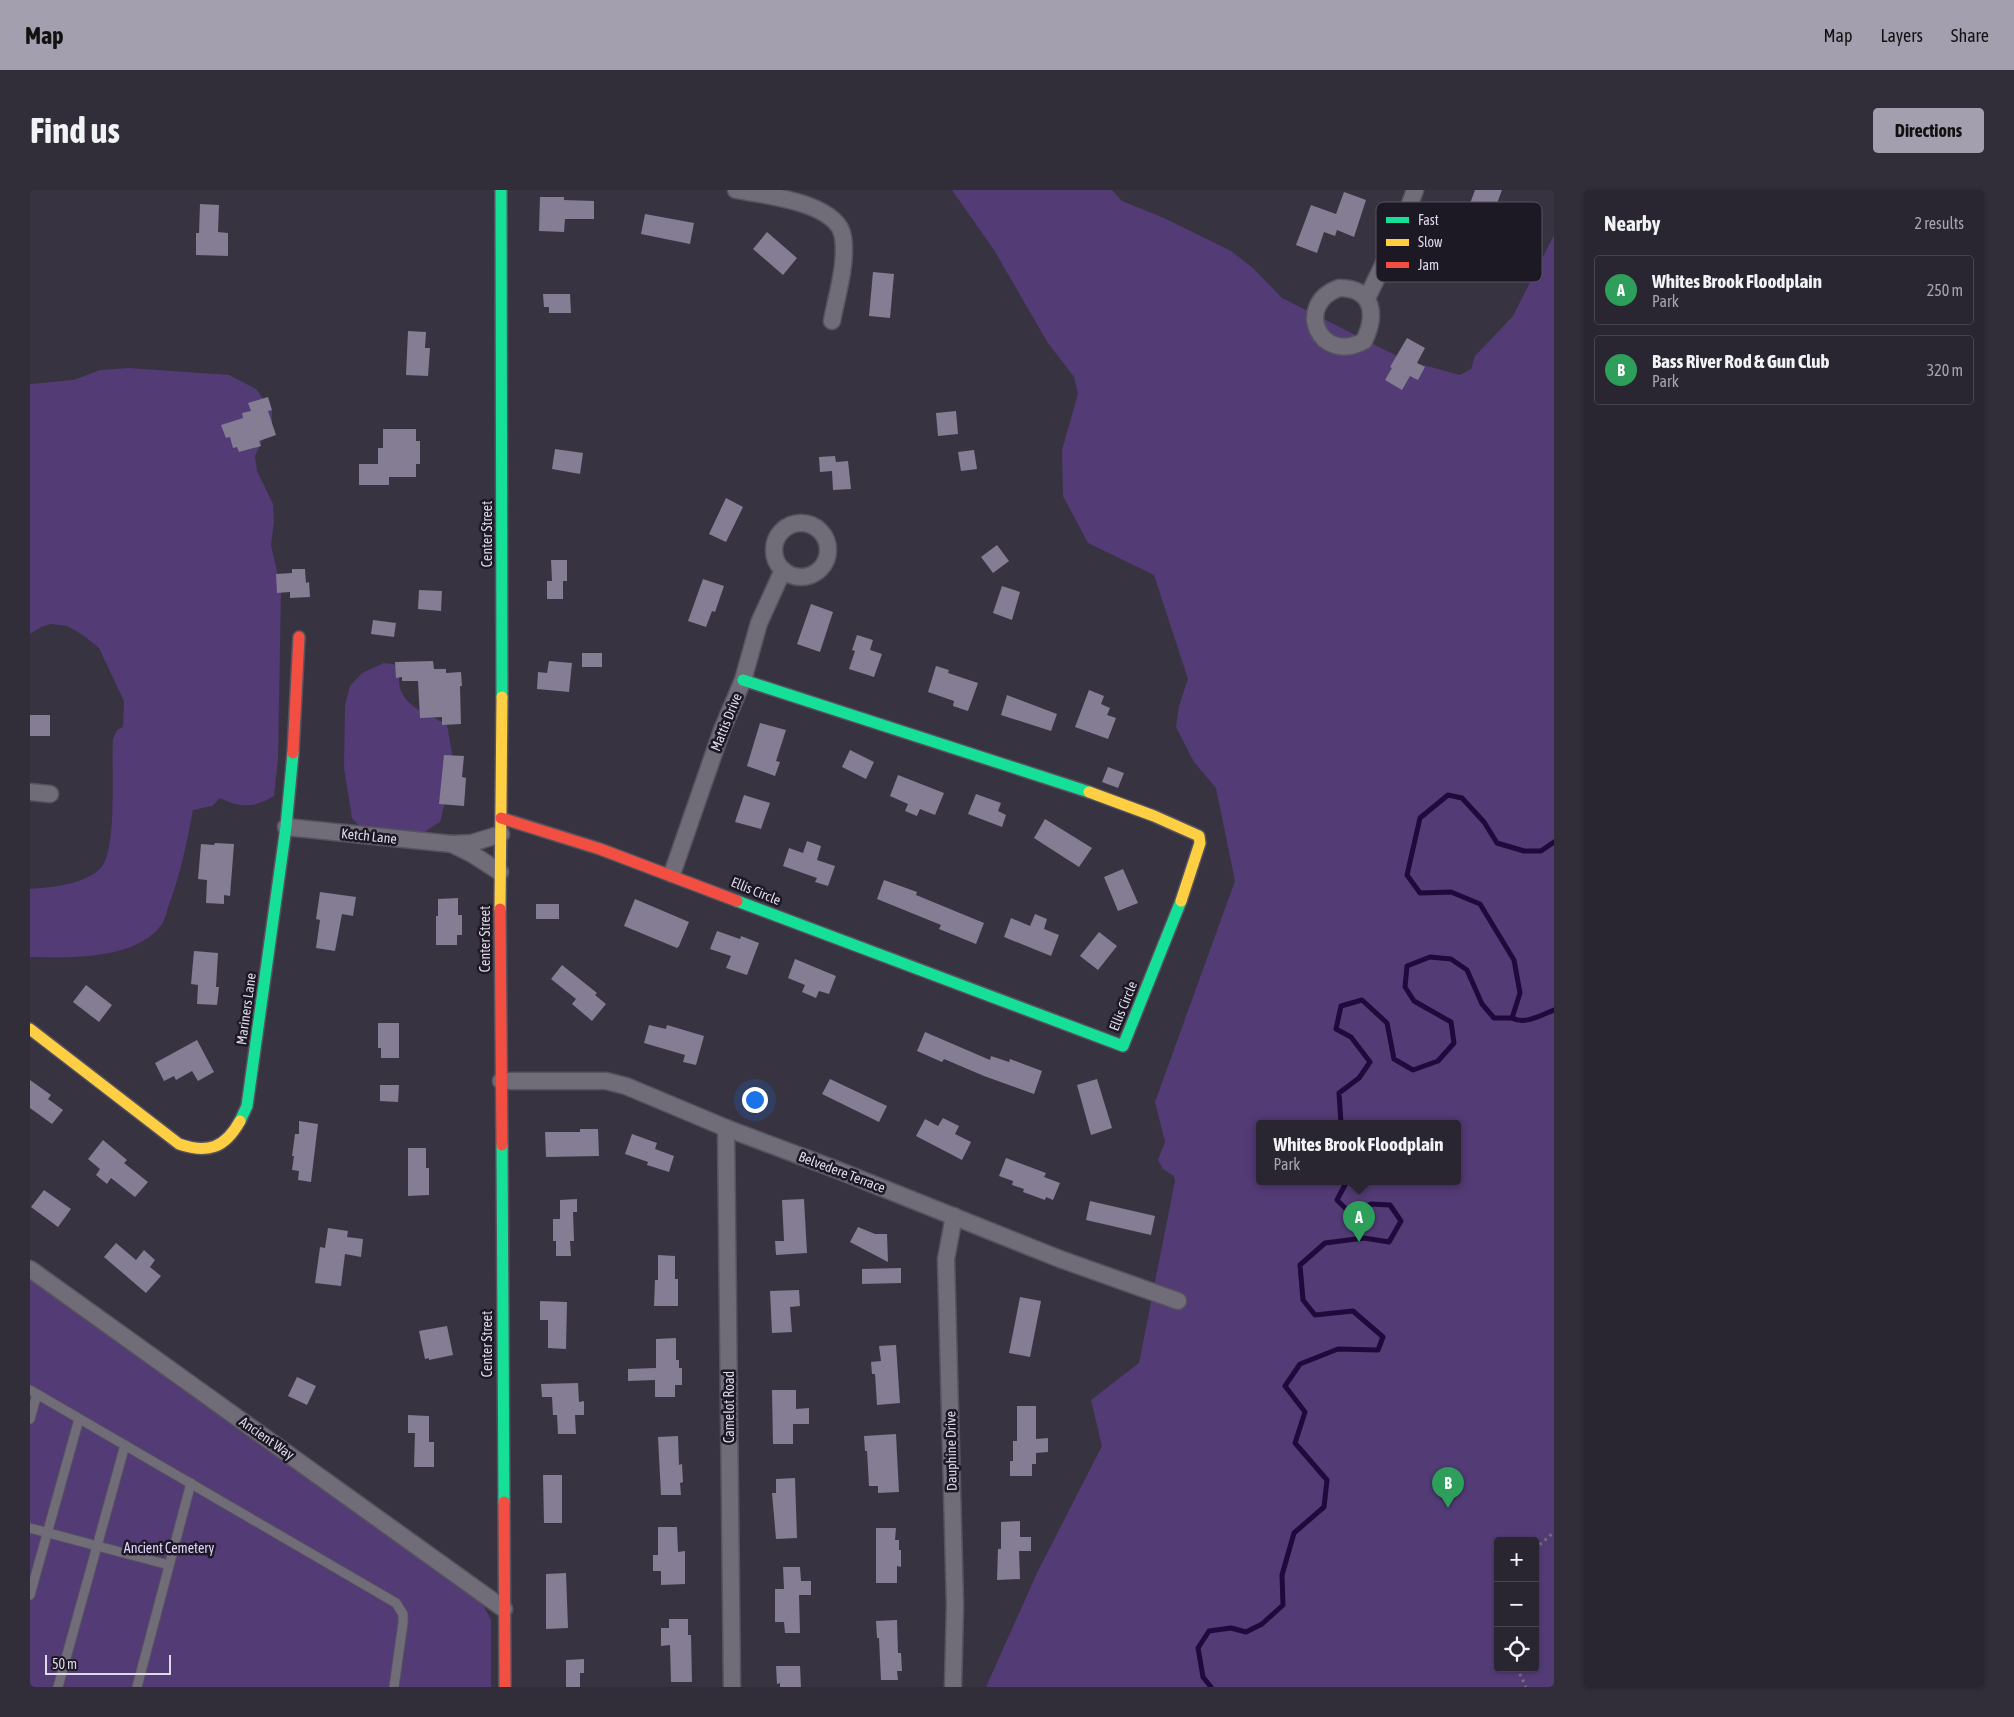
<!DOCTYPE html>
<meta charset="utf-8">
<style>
body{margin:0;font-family:"Asap Condensed",sans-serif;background:#322e39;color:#f1f3f6}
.controls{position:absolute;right:15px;bottom:15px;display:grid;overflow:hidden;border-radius:5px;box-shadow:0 1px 4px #0004}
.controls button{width:45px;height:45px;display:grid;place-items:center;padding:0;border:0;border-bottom:1px solid #46434d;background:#2a2631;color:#f1f3f6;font:25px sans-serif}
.scale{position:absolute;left:15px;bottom:12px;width:126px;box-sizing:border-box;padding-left:5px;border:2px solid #ded9ea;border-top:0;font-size:14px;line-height:18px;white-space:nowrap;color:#ded9ea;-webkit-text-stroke:4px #1c1824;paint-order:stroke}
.you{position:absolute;left:724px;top:909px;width:18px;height:18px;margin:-12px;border:4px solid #fff;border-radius:50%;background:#1a73e8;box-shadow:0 0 0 8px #1a73e833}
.badge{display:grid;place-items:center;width:32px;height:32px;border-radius:50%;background:#a49faf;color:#fff;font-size:16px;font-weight:700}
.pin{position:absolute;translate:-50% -41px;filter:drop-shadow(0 1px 2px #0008)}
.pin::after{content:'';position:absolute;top:26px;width:18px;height:15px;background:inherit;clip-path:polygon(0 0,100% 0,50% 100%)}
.popup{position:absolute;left:1226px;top:930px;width:205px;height:65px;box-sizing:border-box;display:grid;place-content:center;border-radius:5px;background:#2a2631;filter:drop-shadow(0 1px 4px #0005);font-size:16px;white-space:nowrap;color:#a5a5ab}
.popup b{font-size:19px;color:#f1f3f6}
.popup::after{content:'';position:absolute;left:50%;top:100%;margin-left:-10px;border:10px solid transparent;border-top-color:#2a2631}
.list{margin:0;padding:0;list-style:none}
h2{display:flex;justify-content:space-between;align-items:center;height:65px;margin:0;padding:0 20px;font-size:21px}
h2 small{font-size:16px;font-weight:400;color:#a5a5ab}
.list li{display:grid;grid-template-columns:32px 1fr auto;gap:15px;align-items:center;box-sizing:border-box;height:70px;margin:0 10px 10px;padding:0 10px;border:1px solid #46434d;border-radius:5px}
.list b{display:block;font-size:19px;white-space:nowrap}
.list p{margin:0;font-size:16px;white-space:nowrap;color:#a5a5ab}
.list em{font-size:16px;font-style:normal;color:#a5a5ab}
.icon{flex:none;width:28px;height:28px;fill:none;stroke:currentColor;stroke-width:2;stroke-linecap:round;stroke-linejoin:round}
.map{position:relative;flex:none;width:1524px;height:1497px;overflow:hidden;border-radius:5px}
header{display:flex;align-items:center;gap:30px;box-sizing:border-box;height:70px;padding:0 25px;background:#a49faf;color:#111}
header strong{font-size:24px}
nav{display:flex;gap:28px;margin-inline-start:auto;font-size:18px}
.intro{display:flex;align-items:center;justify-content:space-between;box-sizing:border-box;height:120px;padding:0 30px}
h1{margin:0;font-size:35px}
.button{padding:12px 22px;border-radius:5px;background:#a49faf;color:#111;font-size:18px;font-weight:700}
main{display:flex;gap:30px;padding:0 30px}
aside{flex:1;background:#2a2631;border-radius:5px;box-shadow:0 1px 4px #0004}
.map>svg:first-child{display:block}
</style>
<header>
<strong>Map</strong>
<nav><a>Map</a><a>Layers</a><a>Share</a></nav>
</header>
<div class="intro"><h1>Find us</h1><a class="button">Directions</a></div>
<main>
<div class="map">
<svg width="1524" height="1497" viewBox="0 0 1524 1497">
<rect width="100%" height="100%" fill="#383341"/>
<g fill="#533b76" fill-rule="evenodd">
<path d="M922 0H1082L1092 11 1134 28 1201 61 1223 78 1252 108 1375 170 1430 185 1441 179 1445 166 1483 126 1524 45V1497H956L1008 1381 1072 1256 1061 1210 1109 1173 1145 991 1144 986 1133 979 1128 970 1135 952 1125 912 1205 691 1186 598 1164 572 1146 537 1149 516 1158 489 1124 385 1058 353 1033 306 1032 260 1048 204 1044 187 1018 153 964 60ZM1230 933H1428V991H1230ZM1468 1351H1505V1478H1468Z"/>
<path d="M99 178 199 185 226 199 242 221V237L233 249 225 266 227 281 243 314 244 332 241 355 251 399 248 569 244 606C224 618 211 618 190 608L182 616 163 620C157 651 151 682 140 712 137 719 136 728 132 734 107 770 39 768 0 767V699C22 697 53 695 70 679 88 662 81 576 83 549L87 540 93 537 94 511 69 458 53 445 37 436 21 434 11 437 0 444V194L44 190 70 180Z"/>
<path d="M354 473 363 474 368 477C370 485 368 494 371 501 379 520 400 524 417 535L422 563 417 604 410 632 394 642 377 644 330 637 322 628 314 578 315 515 320 496 332 483Z"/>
<polygon points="0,1086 452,1413 461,1430 461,1497 0,1497"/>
</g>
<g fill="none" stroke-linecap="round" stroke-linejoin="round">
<g stroke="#22093c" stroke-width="5">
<path d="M1482 828C1495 835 1511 825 1524 820"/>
<polyline points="1311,933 1309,903 1329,888 1340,872 1321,847 1306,839 1311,816 1332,810 1357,833 1364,869 1383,880 1408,871 1424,853 1421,832 1384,811 1375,797 1377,776 1400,767 1421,769 1437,780 1452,814 1464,828 1482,828 1490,803 1484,770 1450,714 1421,702 1390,703 1377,685 1390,628 1418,605 1432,608 1454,632 1467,653 1494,661 1511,661 1524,652"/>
<polyline points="1181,1497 1173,1487 1168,1458 1179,1441 1201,1438 1216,1442 1232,1434 1253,1415 1252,1385 1264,1343 1294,1317 1297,1290 1265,1253 1275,1222 1255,1196 1270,1174 1308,1159 1348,1160 1353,1147 1323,1121 1285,1125 1273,1110 1270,1075 1295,1053 1334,1048 1359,1052 1371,1031 1360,1015 1341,1014 1321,1024 1307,1010 1317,991"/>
</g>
</g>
<g fill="#857d93">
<polygon points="1445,0 1472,0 1462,27 1438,19"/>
<polygon points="1314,2 1336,10 1324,47 1307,40 1305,46 1294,42 1287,63 1266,55 1281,15 1306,24"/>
<polygon points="510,7 534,7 534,10 564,11 564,29 535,29 534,42 509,41"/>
<polygon points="170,14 189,15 188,42 198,43 198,66 166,65 166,43 169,43"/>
<polygon points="615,24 664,33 660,54 611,44"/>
<polygon points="737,42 767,68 753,85 723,59"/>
<polygon points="843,82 864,84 860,128 839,126"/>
<polygon points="513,104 540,104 541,123 519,123 519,117 514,117"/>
<polygon points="378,141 396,142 395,158 400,158 398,186 376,185"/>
<polygon points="1377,148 1395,158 1387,173 1395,177 1388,190 1380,186 1372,200 1355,190 1362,178 1360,177"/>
<polygon points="238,207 242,220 238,221 246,245 229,251 231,256 209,262 207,257 203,258 200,247 196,248 191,235 213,228 212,223 221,221 218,213"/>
<polygon points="926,221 928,244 908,246 906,223"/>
<polygon points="353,239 386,239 386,251 390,251 390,274 386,274 386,287 359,287 359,295 329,295 329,274 348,274 348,258 353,258"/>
<polygon points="525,259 553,263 550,284 522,279"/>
<polygon points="944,260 947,279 931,281 928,262"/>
<polygon points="805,266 806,272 818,271 821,299 803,300 802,281 790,282 789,267"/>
<polygon points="696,308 713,317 696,352 679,344"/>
<polygon points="967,355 979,371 963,383 951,367"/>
<polygon points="521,370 537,370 537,391 533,391 533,409 517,409 517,391 522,391"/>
<polygon points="262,379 275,379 276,393 279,392 280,407 260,408 260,402 247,403 246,384 262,383"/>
<polygon points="673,389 694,396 685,422 682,421 676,437 658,431"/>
<polygon points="972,396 990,402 982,430 963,423"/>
<polygon points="389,400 412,401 411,421 388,419"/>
<polygon points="781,414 803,422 790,462 767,454"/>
<polygon points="343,430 366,433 364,447 341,444"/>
<polygon points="827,445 843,450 840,460 852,464 844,487 819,479 825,461 822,460"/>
<rect x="552" y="463" width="20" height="14"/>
<polygon points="403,471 404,479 416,479 416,483 431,482 432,496 430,496 431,534 412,535 412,527 390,528 388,491 372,491 372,487 366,488 365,472"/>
<polygon points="519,471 542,473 539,502 507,499 508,482 517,483"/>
<polygon points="906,476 919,480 918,483 948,493 938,521 923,516 924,511 898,502"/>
<polygon points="1059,500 1074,506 1071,514 1080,518 1077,525 1086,528 1078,549 1045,537"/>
<polygon points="977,505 1027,524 1021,541 971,525"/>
<rect x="0" y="525" width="20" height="21"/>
<polygon points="730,533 756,540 746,571 750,572 745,586 717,576"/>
<polygon points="820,560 844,572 836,589 812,577"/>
<polygon points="414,565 434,566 432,587 436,588 434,616 409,614"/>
<polygon points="1078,577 1094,583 1088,598 1072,592"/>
<polygon points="868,585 914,603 905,625 890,619 887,626 875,621 878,614 860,606"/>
<polygon points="946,604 971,613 968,621 976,625 972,637 938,624"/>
<polygon points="714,605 740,613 731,639 705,632"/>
<polygon points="1015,629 1062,658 1049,677 1004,648"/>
<polygon points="777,651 791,656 787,670 805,676 798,696 785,692 787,688 753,676 759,658 773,663"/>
<polygon points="185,653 204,654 200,706 194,705 194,714 176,713 177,690 168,689 171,654 184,655"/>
<polygon points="1093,679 1108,713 1088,721 1074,687"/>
<polygon points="854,690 887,702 886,705 954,733 946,754 909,739 911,735 847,709"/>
<polygon points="290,702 326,707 323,726 312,724 305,761 286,758 290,730 286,729"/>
<polygon points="428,708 428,725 432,725 432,745 427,745 427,755 406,755 406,726 408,726 408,709"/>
<polygon points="605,709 659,732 649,756 647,758 594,736"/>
<rect x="506" y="714" width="23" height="15"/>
<polygon points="1005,724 1017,729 1014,739 1029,745 1021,766 974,747 981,728 1000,736"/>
<polygon points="687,741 710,749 711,746 729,753 717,785 696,778 701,766 680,759"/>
<polygon points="1069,742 1087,756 1068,780 1050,766"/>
<polygon points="164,761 188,763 186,797 189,797 187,815 167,814 168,795 161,794"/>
<polygon points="765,769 806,786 799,804 789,801 786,808 772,802 775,795 758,788"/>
<polygon points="532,775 567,803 565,805 576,814 562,831 542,814 546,809 521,789"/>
<polygon points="56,795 82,815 69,832 43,812"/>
<polygon points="348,833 369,833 369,868 351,868 351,858 348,858"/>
<polygon points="619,835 636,839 637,835 674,846 666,875 653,872 655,865 614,853"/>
<polygon points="895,842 960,870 961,866 979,872 980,869 1012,881 1004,904 954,886 914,869 912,872 887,861"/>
<polygon points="167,850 184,882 168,891 162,881 146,890 144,886 134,891 125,873"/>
<polygon points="800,889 857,916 849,932 792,904"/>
<polygon points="1067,889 1082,938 1061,945 1047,895"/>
<polygon points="0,890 21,905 18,909 33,920 22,934 0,918"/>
<polygon points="350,895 369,895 368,912 350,911"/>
<polygon points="913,928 929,936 925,944 941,952 932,970 886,946 895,929 908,936"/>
<polygon points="269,931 288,934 281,992 268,990 269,981 262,980 264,966 262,966 265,944 269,944"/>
<polygon points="550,939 568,939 569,966 516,967 515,942 550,942"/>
<polygon points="602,944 627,953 625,959 644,966 639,982 617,975 618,972 595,964"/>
<polygon points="73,950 97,970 94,973 118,992 105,1007 81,988 77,994 66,985 70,979 58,969"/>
<polygon points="378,958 396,958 396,978 399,978 399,1005 378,1006"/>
<polygon points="976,968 1016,983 1014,987 1030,993 1023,1010 1016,1007 1015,1010 993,1002 994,999 982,995 983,991 969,986"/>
<polygon points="14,1000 41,1019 28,1037 1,1017"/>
<polygon points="547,1009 547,1022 543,1022 544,1051 540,1051 541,1066 526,1066 526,1051 523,1051 523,1029 530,1029 530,1010"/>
<polygon points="774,1009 777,1063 746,1065 745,1051 754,1051 752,1010"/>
<polygon points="1060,1011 1125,1026 1121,1045 1056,1030"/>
<polygon points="828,1037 845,1044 857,1044 858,1072 820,1052"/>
<polygon points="298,1038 318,1041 317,1047 333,1049 331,1067 315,1064 311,1096 285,1093 290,1057 295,1058"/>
<polygon points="86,1053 106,1070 114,1060 125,1070 120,1077 131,1086 116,1103 74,1067"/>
<polygon points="628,1065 645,1066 645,1089 648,1089 648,1116 624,1116 625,1090 628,1090"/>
<polygon points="871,1078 871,1093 832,1094 832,1079"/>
<polygon points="769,1100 770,1116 760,1117 762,1142 742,1143 740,1101"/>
<polygon points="990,1107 1011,1111 1000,1167 979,1163"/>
<polygon points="510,1111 537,1112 536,1159 518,1158 518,1130 510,1130"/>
<polygon points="417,1136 423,1165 399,1170 399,1168 395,1169 389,1141"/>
<polygon points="646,1148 646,1170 649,1170 649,1178 652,1178 652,1195 645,1195 645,1207 625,1207 625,1190 598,1191 598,1179 626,1178 626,1149"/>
<polygon points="866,1155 870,1213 847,1215 845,1184 842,1184 841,1172 851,1171 849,1156"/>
<polygon points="267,1187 286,1196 277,1215 258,1206"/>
<polygon points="548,1193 549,1212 554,1211 554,1225 545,1225 546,1244 528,1244 527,1225 523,1225 522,1207 512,1207 511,1194"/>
<polygon points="742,1200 766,1200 766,1219 779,1218 779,1234 763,1234 763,1254 743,1254"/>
<polygon points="987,1216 1006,1216 1006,1249 1018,1248 1018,1262 1006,1263 1006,1274 1002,1274 1002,1286 980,1286 980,1271 983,1271 983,1251 987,1251"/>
<polygon points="378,1225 399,1226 399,1252 404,1252 404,1277 384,1277 385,1243 378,1243"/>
<polygon points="866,1244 869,1302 848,1303 848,1296 839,1296 837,1261 835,1261 834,1246"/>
<polygon points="648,1246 649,1275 652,1274 653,1292 650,1293 651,1305 631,1305 628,1247"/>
<polygon points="513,1285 532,1285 532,1333 514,1333"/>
<polygon points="765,1288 767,1348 746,1349 742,1303 746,1303 746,1289"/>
<polygon points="990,1331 990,1347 1001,1347 1001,1361 989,1361 990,1389 967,1390 968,1359 971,1359 971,1332"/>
<polygon points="628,1337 647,1337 648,1362 655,1361 655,1394 631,1395 631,1381 623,1381 623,1365 628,1365"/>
<polygon points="846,1338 866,1338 865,1350 869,1350 869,1360 871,1360 871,1377 867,1376 867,1393 846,1393"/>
<polygon points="753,1377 770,1377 771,1391 781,1391 781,1405 769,1405 770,1443 755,1443 754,1432 745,1432 745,1399 754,1399"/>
<polygon points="536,1383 538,1438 516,1439 516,1384"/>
<polygon points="639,1429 658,1429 658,1445 661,1445 662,1492 641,1492 640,1455 631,1456 631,1438 639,1438"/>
<polygon points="867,1430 868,1463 871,1463 872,1481 867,1481 868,1490 851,1490 849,1448 847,1448 846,1431"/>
<polygon points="554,1469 554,1483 550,1483 550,1497 536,1497 536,1470"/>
<polygon points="746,1476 770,1476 771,1497 750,1497 750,1493 747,1494"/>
</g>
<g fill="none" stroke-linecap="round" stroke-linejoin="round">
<g stroke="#56525e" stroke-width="11">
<g id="lane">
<polyline points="0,1200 366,1413 373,1424 373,1433 364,1497"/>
<polyline points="0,1229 7,1204"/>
<polyline points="0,1338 139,1375"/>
<polyline points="0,1405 49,1229"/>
<polyline points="28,1497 95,1255"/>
<polyline points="107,1497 161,1293"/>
</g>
</g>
<g stroke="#56525e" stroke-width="19">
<g id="street">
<path d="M706 0C733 5 808 12 813 47 817 74 807 104 802 131"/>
<path d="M1309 98C1343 98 1347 124 1334 151 1290 175 1263 115 1309 98Z"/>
<polyline points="1337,108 1372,36 1385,0"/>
<circle cx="771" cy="360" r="27"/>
<polyline points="0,602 20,604"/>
<polyline points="256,637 422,654 442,653 471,644"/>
<polyline points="422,654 442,664 470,682"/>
<polyline points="642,684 692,540 713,490 729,433 753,380"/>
<polyline points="471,891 576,891 596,896 696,938 805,979 1030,1069 1148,1111"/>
<polyline points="696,938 702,1497"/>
<polyline points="0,1079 474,1419"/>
<polyline points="923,1497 925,1415 916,1069 924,1026"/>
</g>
</g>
<g stroke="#56525e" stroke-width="14">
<g id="fast">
<polyline points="471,0 472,507"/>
<polyline points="713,490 1059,602"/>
<polyline points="707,711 1093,856 1151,711"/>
<polyline points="210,931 217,916 256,637 263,563"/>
<polyline points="472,955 474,1312"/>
</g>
</g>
<g stroke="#56525e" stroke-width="14">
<g id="slow">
<polyline points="1059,602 1124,626 1169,646 1170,653 1151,711"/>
<polyline points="470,719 472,507"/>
<path d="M0 839 149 954C178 964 195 958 210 931"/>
</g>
</g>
<g stroke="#56525e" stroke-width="14">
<g id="jam">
<polyline points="263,563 269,447"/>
<polyline points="471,628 570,659 707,711"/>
<polyline points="470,719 472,955"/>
<polyline points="474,1312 475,1497"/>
</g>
</g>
<g stroke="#74707b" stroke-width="3" stroke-dasharray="2.5 4" stroke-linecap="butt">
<polyline points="1505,1359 1524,1342"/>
<polyline points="1487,1478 1496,1497"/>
</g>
<use href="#lane" stroke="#706c78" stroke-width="9"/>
<use href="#street" stroke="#706c78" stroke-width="16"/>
<use href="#fast" stroke="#16e098" stroke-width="11"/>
<use href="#slow" stroke="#ffcf43" stroke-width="11"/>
<use href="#jam" stroke="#f24e42" stroke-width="11"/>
</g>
<g text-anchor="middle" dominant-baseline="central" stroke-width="5" stroke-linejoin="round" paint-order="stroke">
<g font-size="14" fill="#ded9ea" stroke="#1c1824">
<text transform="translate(457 344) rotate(-90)">Center Street</text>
<text transform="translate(696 532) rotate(-68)">Mattis Drive</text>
<text transform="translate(339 646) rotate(6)">Ketch Lane</text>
<text transform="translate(726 701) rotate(22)">Ellis Circle</text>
<text transform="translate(455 749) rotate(-90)">Center Street</text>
<text transform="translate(1093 816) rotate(-68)">Ellis Circle</text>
<text transform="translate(216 819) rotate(-82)">Mariners Lane</text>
<text transform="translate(812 982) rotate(21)">Belvedere Terrace</text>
<text transform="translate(457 1154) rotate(-90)">Center Street</text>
<text transform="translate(699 1217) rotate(-90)">Camelot Road</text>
<text transform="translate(237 1248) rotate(35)">Ancient Way</text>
<text transform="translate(921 1261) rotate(-91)">Dauphine Drive</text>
</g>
<g font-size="14" fill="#e1d2fd" stroke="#1c1824">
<text x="139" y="1358">Ancient Cemetery</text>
</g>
</g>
<rect x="1346" y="12" width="166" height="80" rx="8" fill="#1c1824" stroke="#56525f" stroke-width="1"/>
<rect x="1356" y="27" width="23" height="6" fill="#16e098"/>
<rect x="1356" y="49" width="23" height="7" fill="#ffcf43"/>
<rect x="1356" y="72" width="23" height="6" fill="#f24e42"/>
<g font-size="14" fill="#ded9ea">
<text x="1388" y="35">Fast</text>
<text x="1388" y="57">Slow</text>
<text x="1388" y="80">Jam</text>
</g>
</svg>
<div class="controls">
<button>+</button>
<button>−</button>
<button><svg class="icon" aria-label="locate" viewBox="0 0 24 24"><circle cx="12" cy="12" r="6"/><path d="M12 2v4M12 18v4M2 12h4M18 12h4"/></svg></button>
</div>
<div class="scale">50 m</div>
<div class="you"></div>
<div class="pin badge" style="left:1329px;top:1052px;background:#2e9e5b">A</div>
<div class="popup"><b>Whites Brook Floodplain</b>Park</div>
<div class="pin badge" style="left:1418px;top:1318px;background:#2e9e5b">B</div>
</div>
<aside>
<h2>Nearby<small>2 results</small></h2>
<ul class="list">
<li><span class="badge" style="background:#2e9e5b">A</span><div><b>Whites Brook Floodplain</b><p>Park</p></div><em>250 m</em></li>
<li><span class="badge" style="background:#2e9e5b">B</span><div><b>Bass River Rod &amp; Gun Club</b><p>Park</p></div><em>320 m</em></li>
</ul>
</aside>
</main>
